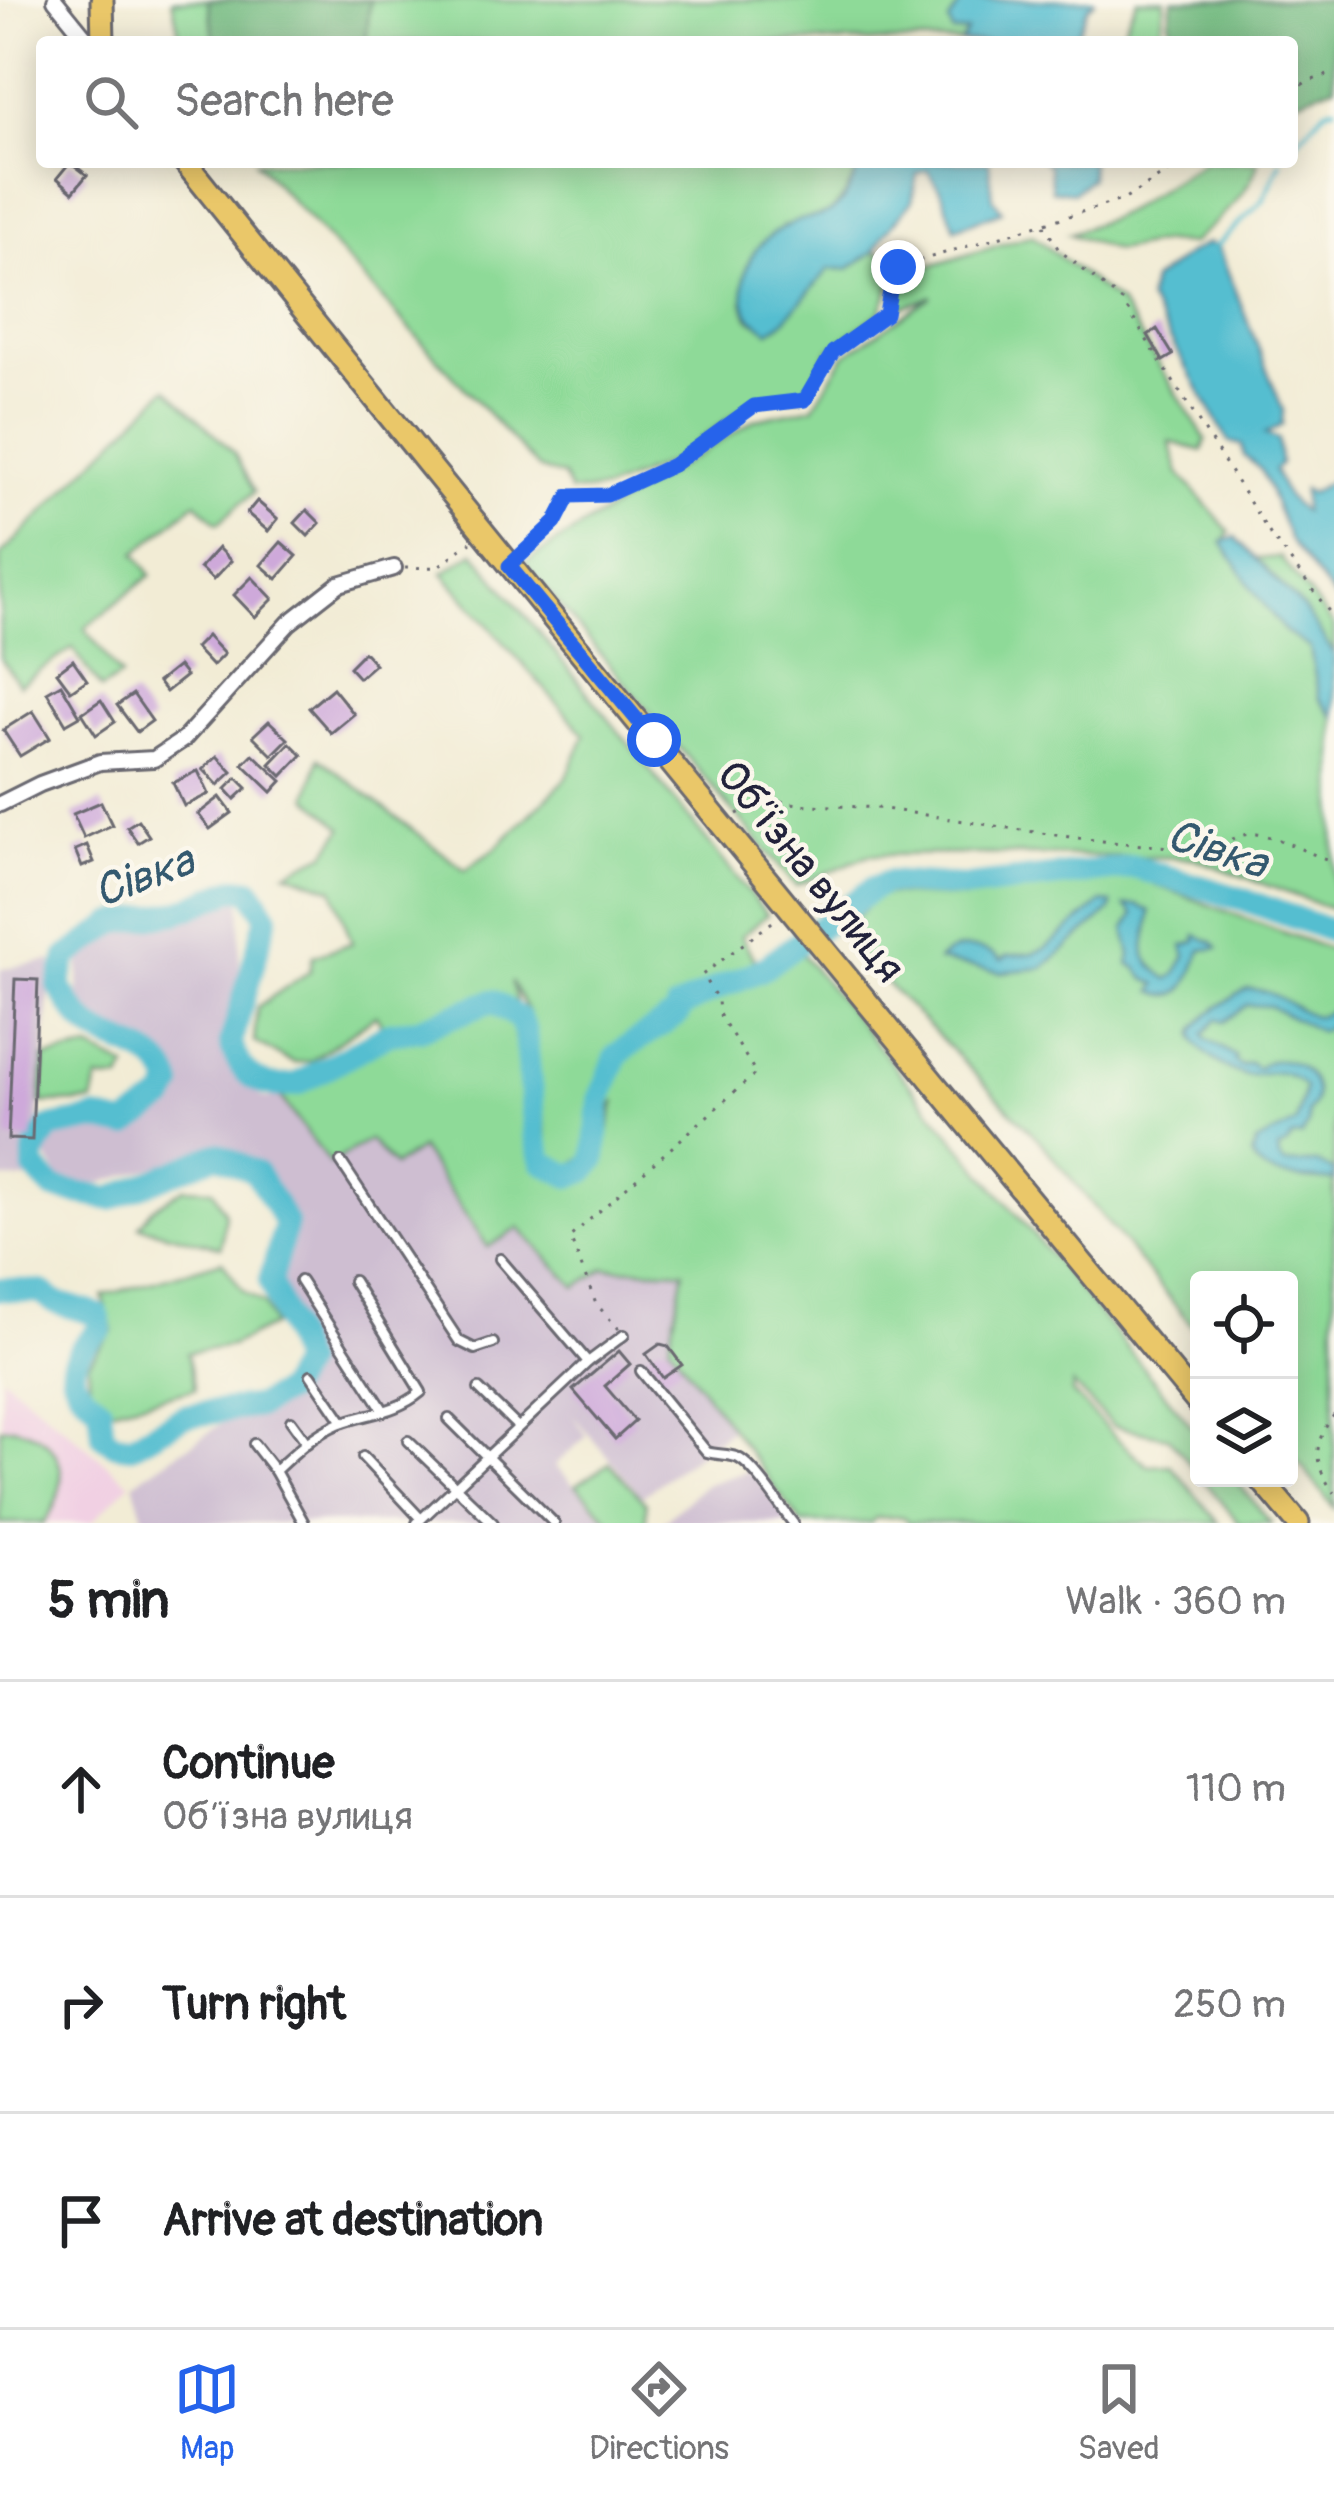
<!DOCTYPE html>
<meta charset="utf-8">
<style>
body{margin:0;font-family:Pangolin,sans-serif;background:#f2f2f2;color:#202124}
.controls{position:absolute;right:36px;bottom:36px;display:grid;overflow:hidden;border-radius:12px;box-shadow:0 6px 30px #0003}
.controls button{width:108px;height:108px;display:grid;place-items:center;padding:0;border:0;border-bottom:3px solid #e0e0e0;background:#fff;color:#202124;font:60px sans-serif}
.stop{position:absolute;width:36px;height:36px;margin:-27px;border:9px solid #2563eb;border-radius:50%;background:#fff}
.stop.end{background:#2563eb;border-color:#fff;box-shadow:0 3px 12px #0008}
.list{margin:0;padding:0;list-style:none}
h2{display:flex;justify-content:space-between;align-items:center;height:156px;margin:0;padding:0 48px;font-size:51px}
h2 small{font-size:39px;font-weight:400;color:#757577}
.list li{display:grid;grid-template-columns:78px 1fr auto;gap:36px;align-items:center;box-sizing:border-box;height:216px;padding:0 48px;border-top:3px solid #e0e0e0}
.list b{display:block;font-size:45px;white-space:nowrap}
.list p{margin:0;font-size:39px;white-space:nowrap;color:#757577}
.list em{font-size:39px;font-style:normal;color:#757577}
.icon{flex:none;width:66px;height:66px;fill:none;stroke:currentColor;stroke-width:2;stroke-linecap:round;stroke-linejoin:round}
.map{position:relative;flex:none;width:1334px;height:1523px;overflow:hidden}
.search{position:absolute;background:#fff;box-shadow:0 6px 30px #0003;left:36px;right:36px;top:36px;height:132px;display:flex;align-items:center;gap:30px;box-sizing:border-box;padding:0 42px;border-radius:12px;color:#757577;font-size:45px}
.sheet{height:804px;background:#fff}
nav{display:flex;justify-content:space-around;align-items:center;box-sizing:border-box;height:168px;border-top:3px solid #e0e0e0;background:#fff;font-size:33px;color:#757577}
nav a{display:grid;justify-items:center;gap:6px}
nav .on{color:#2563eb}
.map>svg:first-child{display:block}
</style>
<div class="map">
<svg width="1334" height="1523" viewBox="0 0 1334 1523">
<rect width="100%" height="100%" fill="#fbf7ec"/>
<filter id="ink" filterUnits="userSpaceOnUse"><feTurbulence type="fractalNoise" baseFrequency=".00833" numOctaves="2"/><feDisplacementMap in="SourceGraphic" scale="24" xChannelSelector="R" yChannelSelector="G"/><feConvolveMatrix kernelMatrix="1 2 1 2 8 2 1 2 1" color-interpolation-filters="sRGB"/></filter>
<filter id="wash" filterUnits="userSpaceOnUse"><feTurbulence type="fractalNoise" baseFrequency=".004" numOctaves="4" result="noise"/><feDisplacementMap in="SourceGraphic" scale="48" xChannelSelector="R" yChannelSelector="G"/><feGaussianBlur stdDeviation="2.7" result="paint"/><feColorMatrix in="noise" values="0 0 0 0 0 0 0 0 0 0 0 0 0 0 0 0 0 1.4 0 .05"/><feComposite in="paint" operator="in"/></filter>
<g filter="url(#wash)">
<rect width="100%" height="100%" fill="#f2ecd5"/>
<polygon fill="#f1d0e3" points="2,1376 130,1483 91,1523 0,1523"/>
<g fill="#cebed1">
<polygon points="241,898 239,997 226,1046 229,1059 262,1098 281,1098 330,1163 370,1140 419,1149 487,1247 519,1228 576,1287 605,1268 684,1271 669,1344 732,1428 642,1496 569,1411 587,1436 555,1465 610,1523 145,1523 133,1483 224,1422 268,1410 299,1381 304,1357 275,1280 291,1236 292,1226 260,1171 239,1155 219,1148 98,1184 62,1183 46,1156 56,1137 147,1121 166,1106 176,1084 167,1065 148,1047 97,1024 78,1011 80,955 115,931 179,919"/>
<polygon points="52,960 34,1180 0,1179 0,969"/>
<polygon points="751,1470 791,1523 662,1523 704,1485"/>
</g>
<g fill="#8eda98" stroke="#587e6a" stroke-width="3">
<polygon points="172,0 963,0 949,22 969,31 961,42 181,42"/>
<polygon points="1137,0 1165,0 1159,42 1121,42 1121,34"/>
<polygon points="256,162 862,162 845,195 831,212 783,226 743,302 749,318 770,331 782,323 829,268 848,269 875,251 900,260 881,311 829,350 803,396 751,402 670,462 605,490 570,492 563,476 539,469"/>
<path d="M1203 162H1258C1250 195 1216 221 1191 244L1163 242 1116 251 1069 234 1121 214Z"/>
<polygon points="1032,235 1121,305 1206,440 1202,451 1170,442 1179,473 1230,532 1223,543 1285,632 1310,648 1319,698 1334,717 1334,910 1193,858 979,854 869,855 796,886 524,563 756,419 813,407 845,355 932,296 892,311 898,276"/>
<polygon points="167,388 234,453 254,492 218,523 196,502 136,553 151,575 85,628 121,676 101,689 73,648 19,685 0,657 0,556"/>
<polygon points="474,552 767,915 741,936 756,963 699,990 704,1003 763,978 801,953 1199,1435 1199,1474 1168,1437 1113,1426 1073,1385 1072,1393 1117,1439 1148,1466 1171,1465 1219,1523 908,1523 903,1517 876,1518 870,1523 801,1523 669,1344 684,1271 605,1268 576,1287 519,1228 488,1247 420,1149 394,1166 369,1140 330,1164 281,1098 389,1041 419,1035 491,1009 513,1026 535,1163 567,1185 601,1161 616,1100 588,1153 572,1166 550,1158 529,1014 511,981 517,1005 496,997 416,1023 383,1028 376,1015 311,1061 294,1063 254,1042 257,1007 310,971 313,956 352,943 333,889 287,872 326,853 343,828 308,797 319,758 465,870 496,848 566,779 585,735 443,573"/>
<polygon points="1280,557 1334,626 1334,654 1303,608 1256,559"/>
<polygon points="1129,875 1334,951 1334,1508 1289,1450 1289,1280 1199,1280 1199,1334 1041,1142 839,934 876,897 889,894 966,898"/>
<polygon points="90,1049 127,1068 121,1080 98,1080 93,1102 41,1103 44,1058"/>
<polygon points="184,1188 213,1189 225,1213 221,1247 139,1226 153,1208"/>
<polygon points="222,1261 243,1291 264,1304 273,1325 230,1346 187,1353 195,1389 106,1410 90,1390 88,1363 113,1331 103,1296"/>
<path d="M13 1427C67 1439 73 1483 44 1523H0V1428Z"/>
<polygon points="610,1463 646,1503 646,1523 613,1523 576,1485"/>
<polygon points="1202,1478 1234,1478 1271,1523 1239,1523"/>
</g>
<g fill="#72ba80" stroke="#4a6e5e" stroke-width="3">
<polygon points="211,0 370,0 366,42 215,42 208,2"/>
<polygon points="1172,0 1334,0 1334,86 1292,102 1292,42 1173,42 1169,20"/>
</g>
<g fill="#54bed0" stroke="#3b7086" stroke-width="3">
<polygon points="963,0 1094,0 1095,1 1088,7 1074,42 961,42 967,32 953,33 949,21"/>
<path d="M862 162H989L993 198 1002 211 955 228 942 193 928 170 917 174 912 201 885 234 875 251 848 269H829L782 323 769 331C749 318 742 310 744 285 745 249 771 230 804 219 812 217 825 216 832 211 847 201 854 177 862 162Z"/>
<polygon points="1044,162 1091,162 1090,178 1074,192 1052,190 1049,166"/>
<path d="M1208 243 1219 249 1283 410 1282 425 1265 434 1278 439 1280 464 1274 470C1281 486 1287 503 1303 511V489L1310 493 1334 479V598L1290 541 1261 470 1244 456 1242 445 1229 442 1148 300 1152 281 1189 253Z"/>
<polygon points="1235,537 1303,608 1334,654 1334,717 1319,698 1310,648 1285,632 1254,591 1222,542"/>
<path d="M1102 902 1112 904 1111 910 1043 968 1001 972 938 961C956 943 983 945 1002 960L1007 956 1034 953 1045 949Z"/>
<path d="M1137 905 1150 911C1149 947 1132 954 1168 979L1175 975 1186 956 1183 946 1196 942V935L1214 943 1218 948 1202 950C1191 973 1187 1007 1153 991L1157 984 1145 979 1136 967 1129 964 1131 955 1125 929 1134 914 1125 906Z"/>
<path d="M1248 989C1282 990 1289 1010 1318 1017L1334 1009V1025L1319 1031 1269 1006 1247 1005 1224 1022 1217 1019 1204 1034 1206 1039 1235 1056V1062L1241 1066 1250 1063 1257 1069C1285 1042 1334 1082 1308 1112V1125L1302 1136 1292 1137 1287 1145 1278 1150 1279 1158 1285 1164 1317 1163 1334 1171V1181C1308 1177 1264 1183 1252 1156L1256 1143 1296 1123 1305 1088C1298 1080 1292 1075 1282 1073 1269 1071 1258 1077 1244 1075 1231 1072 1195 1051 1194 1036 1193 1027 1209 1013 1217 1008 1227 1001 1236 994 1248 989Z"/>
</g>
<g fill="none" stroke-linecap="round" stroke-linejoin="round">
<g stroke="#54bed0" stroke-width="4.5">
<polyline points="1292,146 1326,109 1334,107"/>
<polyline points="1215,247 1263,201 1281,162"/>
</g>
<path stroke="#54bed0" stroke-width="24" d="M0 1289 42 1292 54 1302 98 1315 101 1329C85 1342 62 1364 78 1387 83 1394 93 1401 100 1407L103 1436 116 1444 131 1446 184 1416 259 1406 286 1391 302 1363 270 1281 286 1223 256 1173 217 1154 111 1199 54 1189 34 1168V1153L49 1128 96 1119 126 1126 165 1099 172 1086C162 1050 124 1048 96 1031 79 1020 69 1003 59 986L67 957 115 923 178 912 236 888 251 890 267 916 231 1043C240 1076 263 1092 297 1084L389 1033 419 1029 492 1001 519 1018 525 1032 535 1134 543 1162 570 1176 585 1171 595 1159 600 1100 616 1057 627 1047 678 1014 677 1009 720 987 761 970 875 887 888 882 967 887 1134 867 1242 899 1334 932"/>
</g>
<g id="blocks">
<g fill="#cea9da">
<polygon points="70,162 87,175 73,192 57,178"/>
<polygon points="1157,329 1173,355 1163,361 1148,335"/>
<polygon points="257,501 278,519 268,531 247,513"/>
<polygon points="307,510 320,523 308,536 295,523"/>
<polygon points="281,542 297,556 277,579 261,565"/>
<polygon points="218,548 231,561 213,580 200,568"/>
<polygon points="252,577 273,599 255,617 234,595"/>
<polygon points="207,636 224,654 212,666 195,648"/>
<polygon points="364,652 375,664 359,678 349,667"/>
<polygon points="73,660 87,680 71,691 57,672"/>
<polygon points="178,666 186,676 166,692 158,682"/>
<polygon points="61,684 80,716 66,724 47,692"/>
<polygon points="333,688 354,714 331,733 309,708"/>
<polygon points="133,694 152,721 137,732 117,705"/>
<polygon points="101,700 115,722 96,735 82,713"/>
<polygon points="33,711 50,738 20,756 3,730"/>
<polygon points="269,721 288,739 272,755 253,736"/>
<polygon points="290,743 302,755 282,776 270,764"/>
<polygon points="253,754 282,781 272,792 243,764"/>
<polygon points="217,756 232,772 218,785 203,769"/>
<polygon points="198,771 209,794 184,806 173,783"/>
<polygon points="237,778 247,788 235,799 226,789"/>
<polygon points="220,797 232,813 210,829 198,814"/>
<polygon points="101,802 112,825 84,838 73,814"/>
<polygon points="138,820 149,836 138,843 127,827"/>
<polygon points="87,845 94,862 82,867 75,850"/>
<polygon points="15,979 38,980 32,1140 8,1139"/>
<polygon points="660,1344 668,1346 682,1365 663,1378 646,1354"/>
<polygon points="619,1351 630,1364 605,1386 635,1421 615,1439 573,1390"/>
</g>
</g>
</g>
<g filter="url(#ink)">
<use href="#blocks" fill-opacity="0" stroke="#6b6971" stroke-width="3"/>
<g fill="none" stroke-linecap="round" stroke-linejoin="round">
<g stroke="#6b6971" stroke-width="14">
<g id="service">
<polyline points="341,1162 459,1341 475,1349 493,1343"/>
<polyline points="300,1281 384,1411"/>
<polyline points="588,1362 624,1335"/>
<path d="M641 1371 707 1452C717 1455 727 1454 736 1457 753 1463 781 1508 793 1523"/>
<polyline points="311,1375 343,1422"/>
<polyline points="479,1389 518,1427"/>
<polyline points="449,1419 554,1523"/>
<polyline points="291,1421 307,1443"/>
<polyline points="408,1441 493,1523"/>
<polyline points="254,1444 275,1471 304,1523"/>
<polyline points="363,1457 421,1519"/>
<path d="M275 1471C294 1453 314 1434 338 1424 367 1413 396 1413 421 1392L353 1281"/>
<polyline points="417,1523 588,1362 500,1259"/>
</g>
</g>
<g stroke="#6b6971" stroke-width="20">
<g id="minor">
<polyline points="55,0 89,42"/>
<polyline points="0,804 40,784 100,762 154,759 184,739 289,623 339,584 394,568"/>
</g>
</g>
<g stroke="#6b6971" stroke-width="27">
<g id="primary">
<polyline points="102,0 103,42"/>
<path d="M185 162C519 579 858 993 1199 1404"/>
<polyline points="1260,1478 1298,1523"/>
</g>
</g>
<g stroke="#6b6971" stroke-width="3" stroke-dasharray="3 9" stroke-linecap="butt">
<polyline points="1292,91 1306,82 1334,73"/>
<polyline points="1044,225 1059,250 1122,301 1270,534 1334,618"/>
<polyline points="523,553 555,523 569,497 606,495 673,465 754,406 805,400 833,352 887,314 892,280 898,267 1125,199 1183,162"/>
<polyline points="405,568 437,567 471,542"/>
<path d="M737 814 767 798C805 809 846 804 885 809 991 824 1097 846 1204 848 1223 848 1237 832 1256 834 1282 837 1308 855 1334 861"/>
<polyline points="619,1329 596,1304 570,1237 756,1073 719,1014 718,1000 702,975 775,920"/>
<path d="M1334 1415C1312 1444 1313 1463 1334 1493"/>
</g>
<use href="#service" stroke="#fff" stroke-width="8"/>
<use href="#minor" stroke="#fff" stroke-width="14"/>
<use href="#primary" stroke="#eac769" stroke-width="21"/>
</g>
</g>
<g fill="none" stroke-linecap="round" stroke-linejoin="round" filter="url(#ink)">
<polyline stroke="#2563eb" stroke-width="15" points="654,740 509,566 555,523 569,496 607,495 673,465 754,406 805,400 833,352 886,314 892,280 898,267"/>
</g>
<g text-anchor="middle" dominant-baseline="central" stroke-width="9" stroke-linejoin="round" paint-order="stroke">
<g font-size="42" fill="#22223b" stroke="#fbf7ec">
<text transform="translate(810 872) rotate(51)">Обʼїзна вулиця</text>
</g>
<g font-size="45" font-style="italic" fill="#34596f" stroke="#fbf7ec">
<text transform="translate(1217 850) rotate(18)">Сівка</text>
<text transform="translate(144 877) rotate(-20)">Сівка</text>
</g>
</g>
</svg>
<div class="controls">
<button><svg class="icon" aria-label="locate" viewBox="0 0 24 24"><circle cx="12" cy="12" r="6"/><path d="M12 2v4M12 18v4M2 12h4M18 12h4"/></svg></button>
<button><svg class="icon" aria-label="layers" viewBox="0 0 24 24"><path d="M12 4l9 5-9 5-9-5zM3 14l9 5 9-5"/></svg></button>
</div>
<div class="stop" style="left:654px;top:740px"></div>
<div class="stop end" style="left:898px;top:267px"></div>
<div class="search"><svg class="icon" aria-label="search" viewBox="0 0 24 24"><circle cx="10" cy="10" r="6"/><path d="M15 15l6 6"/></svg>Search here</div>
</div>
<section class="sheet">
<h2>5 min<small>Walk · 360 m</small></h2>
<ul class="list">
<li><svg class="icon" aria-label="ahead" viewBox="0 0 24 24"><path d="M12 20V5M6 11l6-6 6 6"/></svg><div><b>Continue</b><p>Обʼїзна вулиця</p></div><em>110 m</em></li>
<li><svg class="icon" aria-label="right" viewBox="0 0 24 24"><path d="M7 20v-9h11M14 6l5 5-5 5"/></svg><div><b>Turn right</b></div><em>250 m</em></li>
<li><svg class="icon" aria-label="arrive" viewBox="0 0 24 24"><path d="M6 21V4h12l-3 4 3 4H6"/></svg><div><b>Arrive at destination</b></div></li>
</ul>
</section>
<nav>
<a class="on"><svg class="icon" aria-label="map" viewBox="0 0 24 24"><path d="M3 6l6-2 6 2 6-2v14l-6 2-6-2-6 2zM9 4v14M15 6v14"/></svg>Map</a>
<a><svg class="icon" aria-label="directions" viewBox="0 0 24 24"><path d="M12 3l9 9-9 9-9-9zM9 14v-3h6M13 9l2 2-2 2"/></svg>Directions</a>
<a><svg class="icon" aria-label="saved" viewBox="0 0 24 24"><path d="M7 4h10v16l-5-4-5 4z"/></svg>Saved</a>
</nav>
